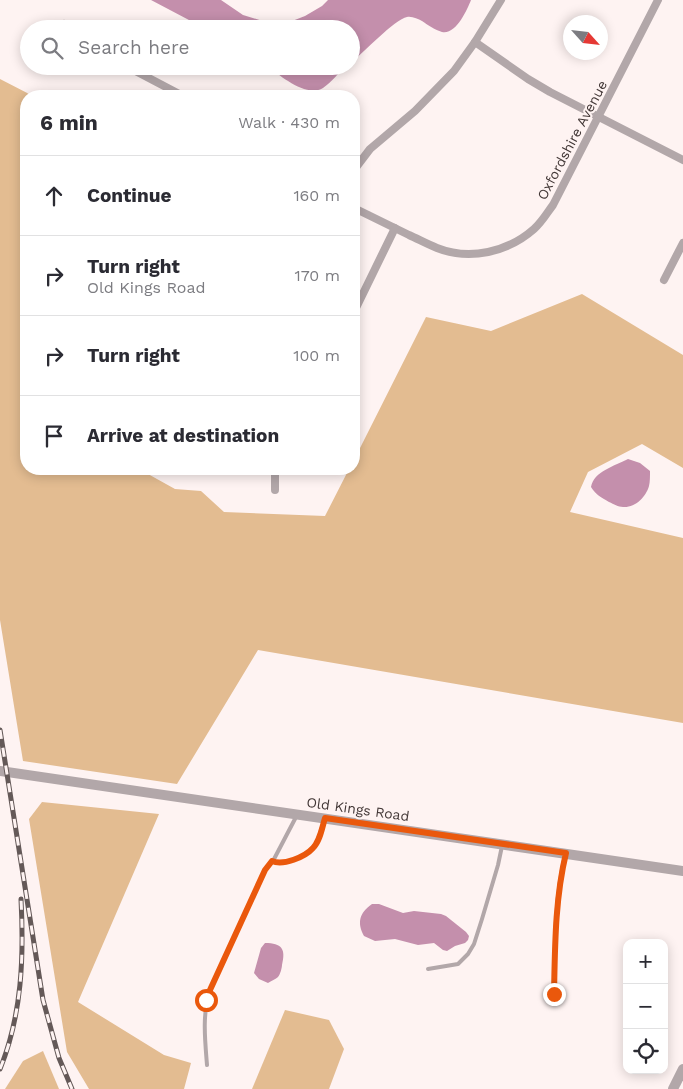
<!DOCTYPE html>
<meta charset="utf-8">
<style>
body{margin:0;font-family:"Work Sans",sans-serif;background:#f2f2f3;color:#2b2b33}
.controls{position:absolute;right:15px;bottom:15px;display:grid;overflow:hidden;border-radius:10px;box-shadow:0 2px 12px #0003}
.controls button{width:45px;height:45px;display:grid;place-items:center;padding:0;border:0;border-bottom:1px solid #e1e1e2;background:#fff;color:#2b2b33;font:25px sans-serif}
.compass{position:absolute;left:563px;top:15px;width:45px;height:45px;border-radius:50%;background:#fff;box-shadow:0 2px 12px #0003;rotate:117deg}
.stop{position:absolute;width:15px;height:15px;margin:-11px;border:4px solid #ea580c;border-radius:50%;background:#fff}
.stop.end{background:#ea580c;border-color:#fff;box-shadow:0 1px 5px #0008}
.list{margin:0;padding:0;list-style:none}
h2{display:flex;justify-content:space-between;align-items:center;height:65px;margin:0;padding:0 20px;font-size:21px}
h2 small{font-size:16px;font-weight:400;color:#7c7c81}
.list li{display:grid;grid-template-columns:32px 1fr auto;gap:15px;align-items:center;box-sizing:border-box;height:80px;padding:0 20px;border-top:1px solid #e1e1e2}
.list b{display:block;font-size:19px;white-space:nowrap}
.list p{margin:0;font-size:16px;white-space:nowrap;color:#7c7c81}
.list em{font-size:16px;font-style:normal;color:#7c7c81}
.icon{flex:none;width:28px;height:28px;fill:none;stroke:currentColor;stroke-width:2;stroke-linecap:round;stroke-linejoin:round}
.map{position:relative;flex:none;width:683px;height:1089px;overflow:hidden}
.search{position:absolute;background:#fff;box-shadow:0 2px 12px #0003;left:20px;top:20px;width:340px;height:55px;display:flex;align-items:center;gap:12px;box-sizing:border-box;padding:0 18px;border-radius:28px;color:#7c7c81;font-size:19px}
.panel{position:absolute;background:#fff;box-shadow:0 2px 12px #0003;left:20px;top:90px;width:340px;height:385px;border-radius:20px}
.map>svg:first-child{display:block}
</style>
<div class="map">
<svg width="683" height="1089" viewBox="0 0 683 1089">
<rect width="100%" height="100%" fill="#fef3f2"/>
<g fill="#e3bc91">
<polygon points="0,79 33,96 26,96 26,469 139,469 175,489 201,491 224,512 325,516 349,469 354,469 354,460 426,317 491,331 582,294 683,355 683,468 642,444 588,472 570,512 683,538 683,723 258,650 177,784 23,761 0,620"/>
<polygon points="42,802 159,814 78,1002 164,1055 191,1063 184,1089 89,1089 67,1052 29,819"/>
<polygon points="285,1010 329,1020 344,1049 329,1089 252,1089"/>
<polygon points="43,1051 59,1089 5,1089 23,1061"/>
</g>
<g fill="#c48fac">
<path d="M151 0H221L243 15 266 22 287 23 305 16 322 6 328 0H471C467 10 456 35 442 32 435 30 428 25 422 21 418 19 412 16 407 17 395 19 362 54 351 63V29H206Z"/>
<path d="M267 66H346C338 73 332 82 323 88 306 98 281 76 267 66Z"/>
<path d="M628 459 640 463 650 471C650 476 650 482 649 486 646 497 635 508 623 507 618 507 614 504 609 502 601 497 596 495 591 487 594 471 615 466 628 459Z"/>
<path d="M372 904H379L403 913 414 911 441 914 446 916 466 932 469 936 468 940 465 943 455 946 447 951 443 950 434 943 418 945 395 939 375 941 364 936C357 923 359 913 372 904Z"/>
<path d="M265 943C282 943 286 949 282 965 282 968 280 975 278 977 276 979 271 981 268 983L259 979 254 973 261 948Z"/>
</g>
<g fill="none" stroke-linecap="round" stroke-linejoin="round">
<g stroke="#b2a7a9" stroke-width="4">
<path d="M296 817 273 861C283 866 303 857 312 849 319 843 321 829 324 820"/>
<polyline points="428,969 458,964 468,954 474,944 482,919 498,865 502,846"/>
<path d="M554 994C555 947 554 901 565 855"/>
<path d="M207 1065C205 1040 202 1014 210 990L265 870 273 861"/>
</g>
<g stroke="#b2a7a9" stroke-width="8">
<polyline points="64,24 68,29"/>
<polyline points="475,42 528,79 550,92 683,160"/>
<polyline points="126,66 183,96"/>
<polyline points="354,170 370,149 415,111 454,71 475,42 501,0"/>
<path d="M354 208C372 217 391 226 409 235 418 239 427 244 437 248 470 261 508 252 534 229 542 222 547 213 553 205L658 0"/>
<polyline points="664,280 683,243"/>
<polyline points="354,312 395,228"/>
<polyline points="275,490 275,471 276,469"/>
</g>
<g stroke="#b2a7a9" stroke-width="10">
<polyline points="0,771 683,871"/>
<polyline points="673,1089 683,1069"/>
</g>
<g stroke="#645958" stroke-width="5">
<g id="rail">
<polyline points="0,730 43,1000 59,1058 72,1089"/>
<path d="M0 1069C22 1015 24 957 21 899"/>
</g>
</g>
<use href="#rail" stroke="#fef3f2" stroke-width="3" stroke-dasharray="9" stroke-linecap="butt"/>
</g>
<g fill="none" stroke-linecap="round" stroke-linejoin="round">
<path stroke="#ea580c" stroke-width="6" d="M206 1000 210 990 265 870 272 861C283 866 305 857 313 848 320 841 322 828 325 818L566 853C555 899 555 946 554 994"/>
</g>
<g text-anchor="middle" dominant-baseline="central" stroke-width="4" stroke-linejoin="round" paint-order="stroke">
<g font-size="14" fill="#413635" stroke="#fef3f2">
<text transform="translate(572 140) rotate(-62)">Oxfordshire Avenue</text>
<text transform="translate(358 809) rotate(8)">Old Kings Road</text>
</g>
</g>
</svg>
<div class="controls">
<button>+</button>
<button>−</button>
<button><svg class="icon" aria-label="locate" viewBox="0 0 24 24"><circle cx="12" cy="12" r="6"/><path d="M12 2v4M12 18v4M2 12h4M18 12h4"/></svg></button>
</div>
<svg class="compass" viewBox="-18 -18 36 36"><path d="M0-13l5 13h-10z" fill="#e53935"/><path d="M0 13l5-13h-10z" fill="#7c7c81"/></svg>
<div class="stop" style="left:206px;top:1000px"></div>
<div class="stop end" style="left:554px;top:994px"></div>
<div class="search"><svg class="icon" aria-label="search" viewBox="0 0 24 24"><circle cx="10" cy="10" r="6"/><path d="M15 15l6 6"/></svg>Search here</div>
<section class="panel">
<h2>6 min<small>Walk · 430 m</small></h2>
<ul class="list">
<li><svg class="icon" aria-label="ahead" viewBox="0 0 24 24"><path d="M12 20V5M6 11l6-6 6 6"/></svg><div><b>Continue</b></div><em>160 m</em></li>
<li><svg class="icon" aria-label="right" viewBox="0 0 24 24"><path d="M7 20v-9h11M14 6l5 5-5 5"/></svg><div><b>Turn right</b><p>Old Kings Road</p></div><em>170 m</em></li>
<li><svg class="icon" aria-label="right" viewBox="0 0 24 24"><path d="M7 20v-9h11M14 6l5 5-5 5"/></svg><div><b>Turn right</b></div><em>100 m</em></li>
<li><svg class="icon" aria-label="arrive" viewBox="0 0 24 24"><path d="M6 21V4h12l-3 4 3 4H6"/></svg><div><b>Arrive at destination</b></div></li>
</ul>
</section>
</div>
